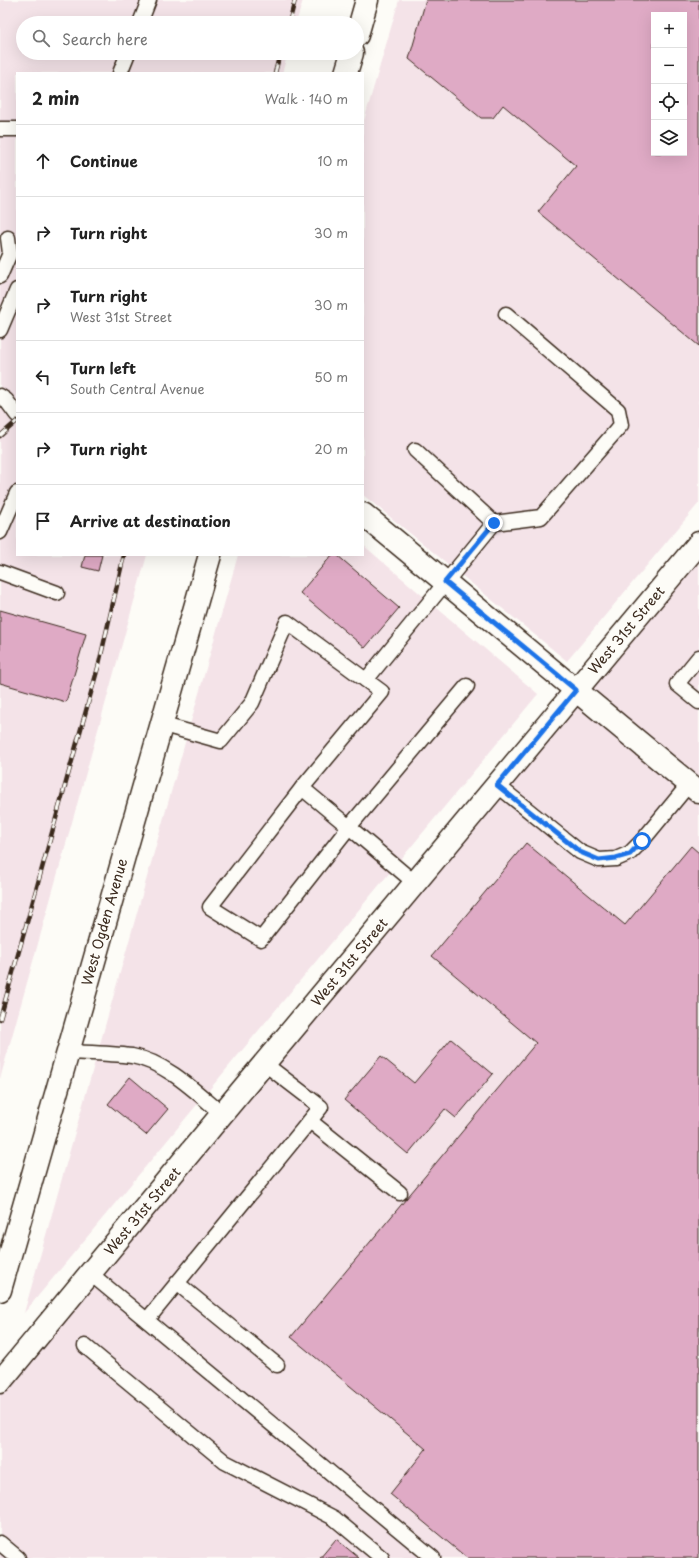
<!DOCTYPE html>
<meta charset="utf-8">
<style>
body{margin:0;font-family:"Playpen Sans",sans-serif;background:#f6f6f6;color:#222}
.controls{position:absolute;right:12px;top:12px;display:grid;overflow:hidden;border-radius:0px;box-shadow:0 4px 16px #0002}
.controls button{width:36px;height:36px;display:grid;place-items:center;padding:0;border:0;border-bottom:1px solid #e0e0e0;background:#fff;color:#222;font:20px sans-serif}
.stop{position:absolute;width:12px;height:12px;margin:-9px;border:3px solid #1a73e8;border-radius:50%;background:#fff}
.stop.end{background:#1a73e8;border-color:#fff;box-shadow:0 1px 4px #0008}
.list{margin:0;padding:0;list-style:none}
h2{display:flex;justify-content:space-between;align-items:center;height:52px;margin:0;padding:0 16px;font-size:17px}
h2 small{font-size:13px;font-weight:400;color:#767676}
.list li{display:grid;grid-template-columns:26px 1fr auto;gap:12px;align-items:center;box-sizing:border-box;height:72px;padding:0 16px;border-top:1px solid #e0e0e0}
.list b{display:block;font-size:15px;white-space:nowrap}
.list p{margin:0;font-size:13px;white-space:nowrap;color:#767676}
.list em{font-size:13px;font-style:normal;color:#767676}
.icon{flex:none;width:22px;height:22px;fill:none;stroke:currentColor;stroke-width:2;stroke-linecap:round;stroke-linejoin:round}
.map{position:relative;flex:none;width:699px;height:1558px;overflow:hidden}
.search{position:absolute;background:#fff;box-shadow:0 4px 16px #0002;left:16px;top:16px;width:348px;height:44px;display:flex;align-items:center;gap:10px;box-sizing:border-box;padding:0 14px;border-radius:22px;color:#767676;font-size:15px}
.panel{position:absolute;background:#fff;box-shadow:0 4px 16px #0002;left:16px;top:72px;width:348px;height:484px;border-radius:0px}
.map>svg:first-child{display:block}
</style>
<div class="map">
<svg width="699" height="1558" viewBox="0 0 699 1558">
<rect width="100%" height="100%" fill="#fdfcf7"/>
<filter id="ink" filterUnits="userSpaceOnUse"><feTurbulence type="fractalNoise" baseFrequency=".025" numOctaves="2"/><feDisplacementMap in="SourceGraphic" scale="8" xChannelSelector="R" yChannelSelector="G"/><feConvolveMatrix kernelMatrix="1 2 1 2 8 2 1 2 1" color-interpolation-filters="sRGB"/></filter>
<g filter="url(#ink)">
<g fill="#f4e3e8" fill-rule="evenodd">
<polygon points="0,0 303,0 296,23 23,23 23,53 288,53 282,73 17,73 17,555 147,555 0,1079"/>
<path d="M399 0H699V503L567 661 363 495V124ZM654 15H684V153H654Z"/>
<polygon points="363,545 538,694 24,1313 238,555 363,555"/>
<polygon points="699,553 699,1558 0,1558 0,1389"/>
</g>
<g fill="#dfaac5" stroke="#3b2a1e" fill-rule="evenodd">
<path d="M426 0H699V346L538 212 576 166 503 105 493 118H481L409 59ZM654 15H684V153H654Z"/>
<polygon points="85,555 102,555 98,571 82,567"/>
<polygon points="332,555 337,555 399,608 365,648 300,593"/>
<polygon points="0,610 86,634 66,702 0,683"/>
<polygon points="526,843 625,925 691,846 699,853 699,1558 467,1558 390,1494 426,1449 291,1337 536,1043 432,956"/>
<polygon points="451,1039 493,1074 456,1118 445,1109 408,1154 344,1100 381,1056 414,1083"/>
<polygon points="130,1077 168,1109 146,1135 108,1104"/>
<polygon points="336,1539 359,1558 320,1558"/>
</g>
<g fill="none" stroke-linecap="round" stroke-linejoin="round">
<g stroke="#3b2a1e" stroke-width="17">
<g id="lane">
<polyline points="140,23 149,0"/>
<polyline points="120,73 128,53"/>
<polyline points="0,129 17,129"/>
<polyline points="0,276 10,253 8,238"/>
<polyline points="0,330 17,290"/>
<polyline points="0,396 6,400 17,415"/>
<polyline points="415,450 494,523"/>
<polyline points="0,532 17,493"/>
<polyline points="0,572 57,593"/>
<polyline points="699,657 677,684 699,702"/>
<polyline points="366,680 494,523 541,517 621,425 618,410 506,314"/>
<polyline points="160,724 221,741 252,703 287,622 382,692 302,788 349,827 467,686"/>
<polyline points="497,785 580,852 599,860 616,859 630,853 642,841 689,784"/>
<polyline points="302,788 210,907 261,939 349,827 415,883"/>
<path d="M68 1052C89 1053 111 1053 132 1056 166 1062 197 1093 222 1114"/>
<polyline points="310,1121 400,1193"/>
<polyline points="91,1274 433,1558"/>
<polyline points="177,1283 277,1365"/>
<polyline points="147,1320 321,1107 265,1064"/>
<polyline points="85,1346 225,1462 334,1518 382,1558"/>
<polyline points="0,1543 18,1558"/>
</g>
</g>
<g stroke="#3b2a1e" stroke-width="25">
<g id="secondary">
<polyline points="357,35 367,0"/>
<polyline points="346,73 352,53"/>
<polyline points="363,514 699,792"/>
<polyline points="0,1290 210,555"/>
<polyline points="0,1382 222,1114 699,543"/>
</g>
</g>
<use href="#lane" stroke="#fdfcf7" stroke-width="14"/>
<use href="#secondary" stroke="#fdfcf7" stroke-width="22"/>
<g stroke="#3b2a1e" stroke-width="4.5">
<g id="rail">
<polyline points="289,23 295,0"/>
<polyline points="275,73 280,53"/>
<polyline points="0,436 17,421"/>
<polyline points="0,1019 99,664 124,555"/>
</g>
</g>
<use href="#rail" stroke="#fdfcf7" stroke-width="3" stroke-dasharray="9" stroke-linecap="butt"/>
</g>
</g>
<g fill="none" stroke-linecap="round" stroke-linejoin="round" filter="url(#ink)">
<polyline stroke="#1a73e8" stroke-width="5" points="494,523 445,582 576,690 497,785 580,852 599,860 616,858 630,854 642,841"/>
</g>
<g text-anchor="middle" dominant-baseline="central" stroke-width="4" stroke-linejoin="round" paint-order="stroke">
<g font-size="14" fill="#3b2a1e" stroke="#fdfcf7">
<text transform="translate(626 630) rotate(-50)">West 31st Street</text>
<text transform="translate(104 922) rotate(-74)">West Ogden Avenue</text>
<text transform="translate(349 962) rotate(-50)">West 31st Street</text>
<text transform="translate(142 1211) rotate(-50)">West 31st Street</text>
</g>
</g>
</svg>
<div class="controls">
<button>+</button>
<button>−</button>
<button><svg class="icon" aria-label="locate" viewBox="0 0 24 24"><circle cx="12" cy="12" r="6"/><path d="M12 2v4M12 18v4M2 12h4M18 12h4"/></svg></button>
<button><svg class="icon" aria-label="layers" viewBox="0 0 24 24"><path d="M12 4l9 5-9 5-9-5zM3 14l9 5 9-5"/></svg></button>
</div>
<div class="stop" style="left:642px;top:841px"></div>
<div class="stop end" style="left:494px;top:523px"></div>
<div class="search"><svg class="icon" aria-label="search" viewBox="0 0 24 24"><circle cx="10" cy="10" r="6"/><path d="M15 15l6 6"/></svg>Search here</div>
<section class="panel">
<h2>2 min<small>Walk · 140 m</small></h2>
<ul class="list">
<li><svg class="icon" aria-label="ahead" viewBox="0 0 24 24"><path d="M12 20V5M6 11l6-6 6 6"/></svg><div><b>Continue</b></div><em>10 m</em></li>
<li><svg class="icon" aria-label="right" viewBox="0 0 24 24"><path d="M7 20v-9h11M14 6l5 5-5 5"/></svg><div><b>Turn right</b></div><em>30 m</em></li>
<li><svg class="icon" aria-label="right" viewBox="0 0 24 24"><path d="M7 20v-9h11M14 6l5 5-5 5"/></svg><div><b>Turn right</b><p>West 31st Street</p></div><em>30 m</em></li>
<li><svg class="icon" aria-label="left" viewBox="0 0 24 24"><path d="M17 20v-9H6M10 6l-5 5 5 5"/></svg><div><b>Turn left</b><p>South Central Avenue</p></div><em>50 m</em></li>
<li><svg class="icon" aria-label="right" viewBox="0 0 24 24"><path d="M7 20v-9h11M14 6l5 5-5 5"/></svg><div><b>Turn right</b></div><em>20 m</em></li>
<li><svg class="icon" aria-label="arrive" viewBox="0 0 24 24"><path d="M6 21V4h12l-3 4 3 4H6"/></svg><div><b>Arrive at destination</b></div></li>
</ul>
</section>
</div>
